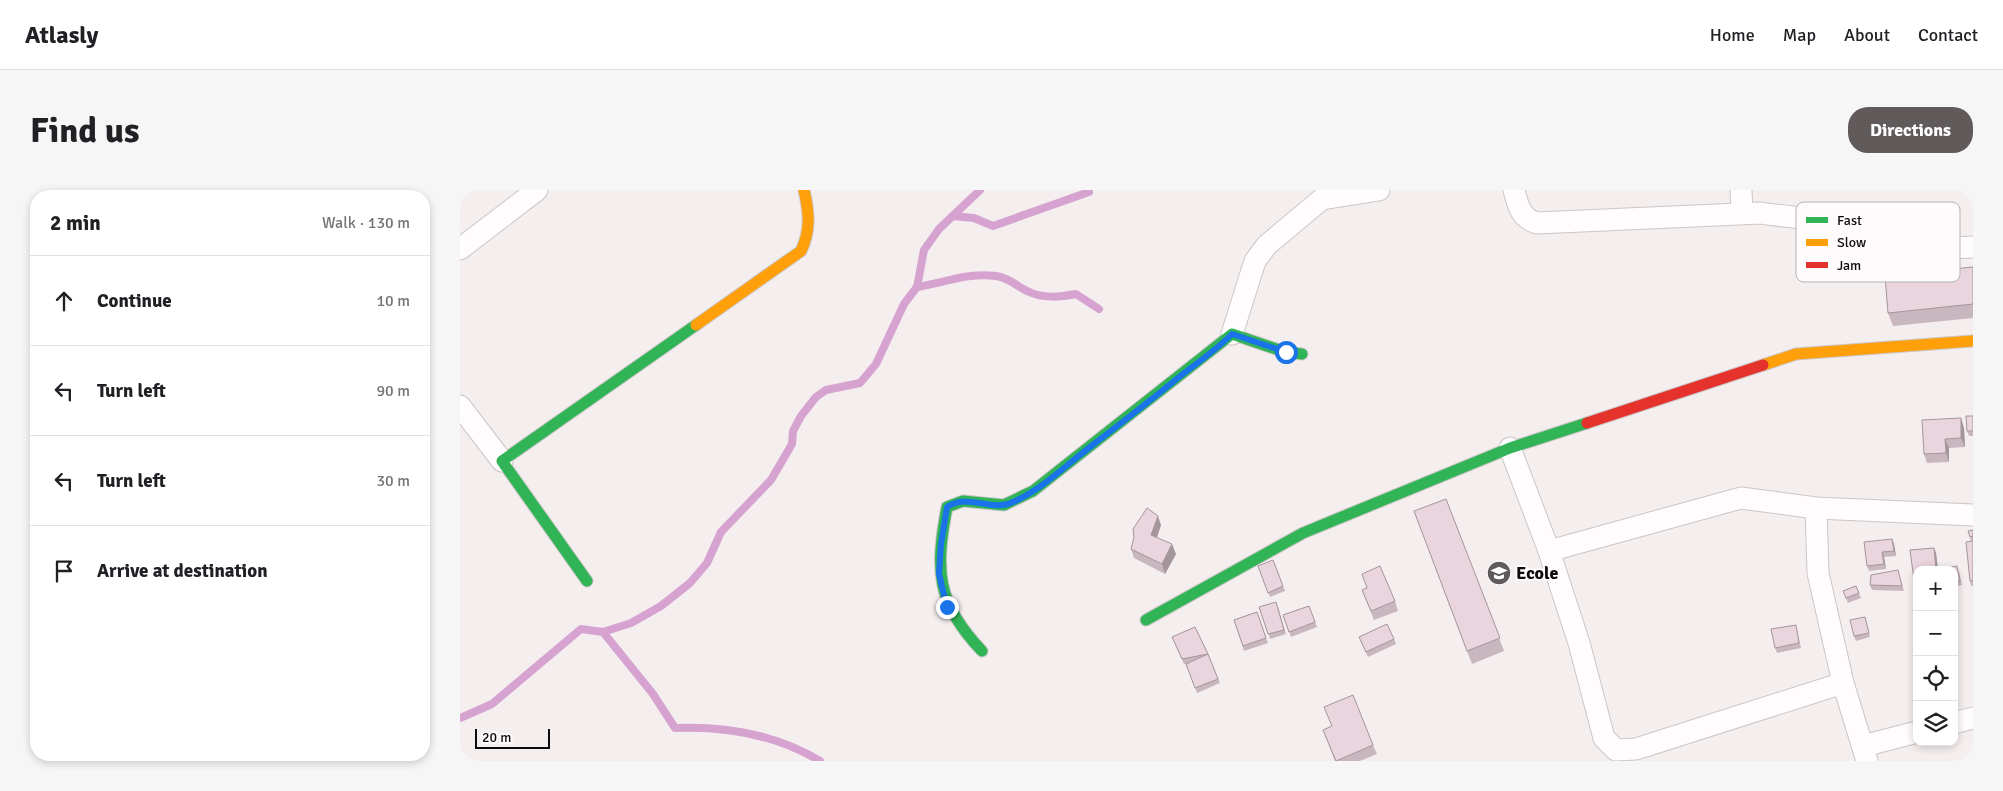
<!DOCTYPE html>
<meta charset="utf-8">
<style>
body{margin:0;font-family:Signika,sans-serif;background:#f6f6f6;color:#202124}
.controls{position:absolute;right:15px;bottom:15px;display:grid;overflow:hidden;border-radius:10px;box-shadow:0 2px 8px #0003}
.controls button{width:45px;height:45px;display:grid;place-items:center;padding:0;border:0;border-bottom:1px solid #e0e0e0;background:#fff;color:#202124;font:25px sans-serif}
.scale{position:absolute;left:15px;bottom:12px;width:75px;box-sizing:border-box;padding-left:5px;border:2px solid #0f0b0c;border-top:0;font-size:14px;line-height:18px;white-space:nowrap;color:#0f0b0c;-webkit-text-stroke:4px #fefbfc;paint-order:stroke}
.stop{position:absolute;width:15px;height:15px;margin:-11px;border:4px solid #1a73e8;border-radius:50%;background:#fff}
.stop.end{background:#1a73e8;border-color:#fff;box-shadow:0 1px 5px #0008}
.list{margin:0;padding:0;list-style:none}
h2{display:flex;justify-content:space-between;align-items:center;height:65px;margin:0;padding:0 20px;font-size:21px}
h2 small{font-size:16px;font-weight:400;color:#757577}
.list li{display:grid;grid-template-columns:32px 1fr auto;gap:15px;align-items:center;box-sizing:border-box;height:90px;padding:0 20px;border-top:1px solid #e0e0e0}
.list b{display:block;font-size:19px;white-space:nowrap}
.list em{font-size:16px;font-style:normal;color:#757577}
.icon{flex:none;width:28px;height:28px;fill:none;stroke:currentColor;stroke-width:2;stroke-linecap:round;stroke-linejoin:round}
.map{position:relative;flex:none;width:1513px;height:571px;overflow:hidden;border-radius:20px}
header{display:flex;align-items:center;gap:30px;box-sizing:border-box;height:70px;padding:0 25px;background:#fff;border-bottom:1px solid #e0e0e0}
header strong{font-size:24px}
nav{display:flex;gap:28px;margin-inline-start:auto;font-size:18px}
.intro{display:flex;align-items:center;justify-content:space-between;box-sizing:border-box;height:120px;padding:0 30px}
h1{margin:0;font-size:35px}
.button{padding:12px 22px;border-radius:20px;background:#605a5b;color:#fff;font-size:18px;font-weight:700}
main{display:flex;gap:30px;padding:0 30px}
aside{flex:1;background:#fff;border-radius:20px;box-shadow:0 2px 8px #0003}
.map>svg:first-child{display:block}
</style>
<header>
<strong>Atlasly</strong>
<nav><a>Home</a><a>Map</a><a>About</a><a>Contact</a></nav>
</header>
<div class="intro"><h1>Find us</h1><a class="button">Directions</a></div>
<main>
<aside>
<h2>2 min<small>Walk · 130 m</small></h2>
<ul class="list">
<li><svg class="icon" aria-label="ahead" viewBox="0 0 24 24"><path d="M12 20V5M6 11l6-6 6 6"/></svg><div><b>Continue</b></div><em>10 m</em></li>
<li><svg class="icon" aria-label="left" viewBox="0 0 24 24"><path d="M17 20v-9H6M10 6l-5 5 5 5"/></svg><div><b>Turn left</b></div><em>90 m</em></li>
<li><svg class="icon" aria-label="left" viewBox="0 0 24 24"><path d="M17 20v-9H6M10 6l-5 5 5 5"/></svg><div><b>Turn left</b></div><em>30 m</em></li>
<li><svg class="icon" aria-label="arrive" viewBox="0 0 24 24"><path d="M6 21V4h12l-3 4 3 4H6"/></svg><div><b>Arrive at destination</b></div></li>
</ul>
</aside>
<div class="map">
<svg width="1513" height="571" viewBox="0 0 1513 571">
<rect width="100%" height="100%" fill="#f5eeef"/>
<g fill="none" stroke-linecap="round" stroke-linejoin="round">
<g stroke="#d6a3d1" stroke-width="8">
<polyline points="493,26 514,28 533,36 629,2"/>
<path d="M457 97C483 93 509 82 536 86 550 88 556 96 567 101 583 109 600 107 616 104L639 119"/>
<path d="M143 442 193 504 215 538C266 536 315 544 360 571"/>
<polyline points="0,528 32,514 121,439 143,442 171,433 201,416 230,393 247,373 261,342 311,290 332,254 333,241 341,226 356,207 366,200 400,193 416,174 444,114 457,97 464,60 479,39 520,0"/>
</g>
<g stroke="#cbc6c6" stroke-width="23">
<g id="street">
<path d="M1054 0C1058 15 1060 28 1077 33L1301 23C1342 30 1384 28 1424 38 1454 45 1481 60 1513 57"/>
<polyline points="1281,0 1282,22"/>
<polyline points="0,59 77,0"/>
<polyline points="772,144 795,71 807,55 862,9 919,0"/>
<polyline points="0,216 42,271"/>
<polyline points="1050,258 1089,361 1119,453 1144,548 1156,560 1176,559 1383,493"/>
<polyline points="1356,318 1358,383 1383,493 1407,571"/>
<polyline points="1089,361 1281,308 1356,318 1513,325"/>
<polyline points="1494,533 1513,528"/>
<polyline points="1403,556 1457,542"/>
</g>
</g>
<g stroke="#cbc6c6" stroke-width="13">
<g id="fast">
<polyline points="127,391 42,271 236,135"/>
<polyline points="686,430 843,343 1050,258 1127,233"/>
<path d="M522 461C476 413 475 380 487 317L503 311 544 315 573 301 772 144 825 162 842 164"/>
</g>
</g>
<g stroke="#cbc6c6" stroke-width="13">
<g id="slow">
<path d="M236 135 341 61C351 40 349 22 344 0"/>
<polyline points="1303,175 1336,164 1513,151"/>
</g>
</g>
<g stroke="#cbc6c6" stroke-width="13">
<polyline id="jam" points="1127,233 1303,175"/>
</g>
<use href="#street" stroke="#fefcfd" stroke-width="21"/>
<use href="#fast" stroke="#30b455" stroke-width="11"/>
<use href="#slow" stroke="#ff9f0a" stroke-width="11"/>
<use href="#jam" stroke="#e5322d" stroke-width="11"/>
</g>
<g fill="#c9b7bf">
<polygon points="1513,77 1513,128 1433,136 1428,123"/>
<polygon points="1513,226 1513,246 1509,246 1507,241"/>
<polygon points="1501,228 1504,238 1505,257 1489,258 1489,272 1467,273 1464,264"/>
<polygon points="986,309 1044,461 1012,474 954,321"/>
<polygon points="701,335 697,348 716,364 705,384 674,368 671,359"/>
<polygon points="1513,340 1513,396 1511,396 1510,391 1511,352 1510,347"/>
<polygon points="1432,349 1434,354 1436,366 1424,367 1426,379 1409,381 1407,376"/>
<polygon points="1474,358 1476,363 1478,380 1457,380 1457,394 1456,394 1454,390 1450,360"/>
<polygon points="813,370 825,401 810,407 798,376"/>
<polygon points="1438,380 1444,401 1412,400 1410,395"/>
<polygon points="1494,380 1499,381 1502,395 1494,397"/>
<polygon points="1396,396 1401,408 1388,413 1383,401"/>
<polygon points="902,400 935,411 938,421 914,430"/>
<polygon points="849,416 857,437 831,447 823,425"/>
<polygon points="799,417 818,417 826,444 810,449"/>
<polygon points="797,422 808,453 784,461 774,430"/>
<polygon points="1405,427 1410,447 1396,451 1394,446"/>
<polygon points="1336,435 1341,458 1317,463 1315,458"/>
<polygon points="712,447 748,464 760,493 737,503 726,474 724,474"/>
<polygon points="934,449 936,454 908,467 901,452"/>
<polygon points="863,540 913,555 917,564 900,571 875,571"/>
</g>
<g fill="#a4959b">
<polygon points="1501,228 1504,238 1505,257 1501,248"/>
<polygon points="1485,249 1489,258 1489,272 1486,263"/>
<polygon points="698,326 701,335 694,355 691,345"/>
<polygon points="1432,349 1434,354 1436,366 1434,361"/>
<polygon points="712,354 716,364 705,384 702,374"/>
<polygon points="1474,358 1476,363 1478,380 1476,380"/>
<polygon points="1422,362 1424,367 1426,379 1424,374"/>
</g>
<g fill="#ead5de" stroke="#a4959b">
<polygon points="1513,77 1513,114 1428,123 1425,86"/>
<polygon points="1506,226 1513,226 1513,241 1507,241"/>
<polygon points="1501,228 1501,248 1485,249 1486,263 1464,264 1462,230"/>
<polygon points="986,309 1040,448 1007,461 954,321"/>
<polygon points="687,318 698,326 691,345 712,354 702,374 671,359 674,347 673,339"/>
<polygon points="1513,340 1513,346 1510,347 1508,341"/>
<polygon points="1432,349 1434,361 1422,362 1424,374 1407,376 1404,352"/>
<polygon points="1513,351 1513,391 1510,391 1506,352"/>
<polygon points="1474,358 1476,380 1457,380 1457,389 1454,390 1450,360"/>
<polygon points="813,370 823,396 808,403 798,376"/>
<polygon points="920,376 935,411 911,421 902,400 907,398 902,384"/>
<polygon points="1497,376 1500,391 1494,392 1494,380 1482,379"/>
<polygon points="1438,380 1442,396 1410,395 1411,385"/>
<polygon points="1396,396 1399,403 1386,408 1383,401"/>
<polygon points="816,412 824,440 808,444 799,417"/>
<polygon points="849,416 855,432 829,442 823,425"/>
<polygon points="797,422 806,448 783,456 774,430"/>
<polygon points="1405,427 1409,443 1394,446 1390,430"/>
<polygon points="927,434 934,449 906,462 899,447"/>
<polygon points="1336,435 1339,453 1315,458 1311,439"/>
<polygon points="735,437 748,464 758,489 735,498 726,474 748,464 722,469 712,447"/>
<polygon points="893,505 913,555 876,571 863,540 872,536 864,517"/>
</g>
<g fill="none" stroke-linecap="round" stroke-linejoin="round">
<path stroke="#1a73e8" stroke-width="6" d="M487 417 479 384 481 354 487 317C508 302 530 323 553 312 581 300 605 276 630 257 660 234 690 211 719 187 737 173 756 160 772 144L826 162"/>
</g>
<defs>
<g id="school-disc" transform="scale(1.25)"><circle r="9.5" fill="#605a5b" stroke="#fefbfc"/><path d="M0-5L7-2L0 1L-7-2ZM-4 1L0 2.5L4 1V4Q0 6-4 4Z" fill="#fff"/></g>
</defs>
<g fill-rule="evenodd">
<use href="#school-disc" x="1039" y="383"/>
</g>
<g text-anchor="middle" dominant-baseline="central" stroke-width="4" stroke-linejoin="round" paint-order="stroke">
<g font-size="18" font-weight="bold" fill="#0f0b0c" stroke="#fefbfc" text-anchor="start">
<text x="1056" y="383">Ecole</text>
</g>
</g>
<rect x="1336" y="12" width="164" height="80" rx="8" fill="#fefbfc" stroke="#b6b3b4" stroke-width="1"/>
<rect x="1346" y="27" width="22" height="6" fill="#30b455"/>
<rect x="1346" y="49" width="22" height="7" fill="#ff9f0a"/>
<rect x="1346" y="72" width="22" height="6" fill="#e5322d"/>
<g font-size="14" fill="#0f0b0c">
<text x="1377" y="35">Fast</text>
<text x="1377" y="57">Slow</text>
<text x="1377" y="80">Jam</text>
</g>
</svg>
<div class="controls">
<button>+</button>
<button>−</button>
<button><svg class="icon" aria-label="locate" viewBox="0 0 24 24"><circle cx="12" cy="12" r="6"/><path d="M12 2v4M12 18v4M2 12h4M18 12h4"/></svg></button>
<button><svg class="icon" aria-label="layers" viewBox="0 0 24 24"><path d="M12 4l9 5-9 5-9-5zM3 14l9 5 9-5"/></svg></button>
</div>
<div class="scale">20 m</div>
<div class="stop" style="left:826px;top:162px"></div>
<div class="stop end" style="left:487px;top:417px"></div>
</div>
</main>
